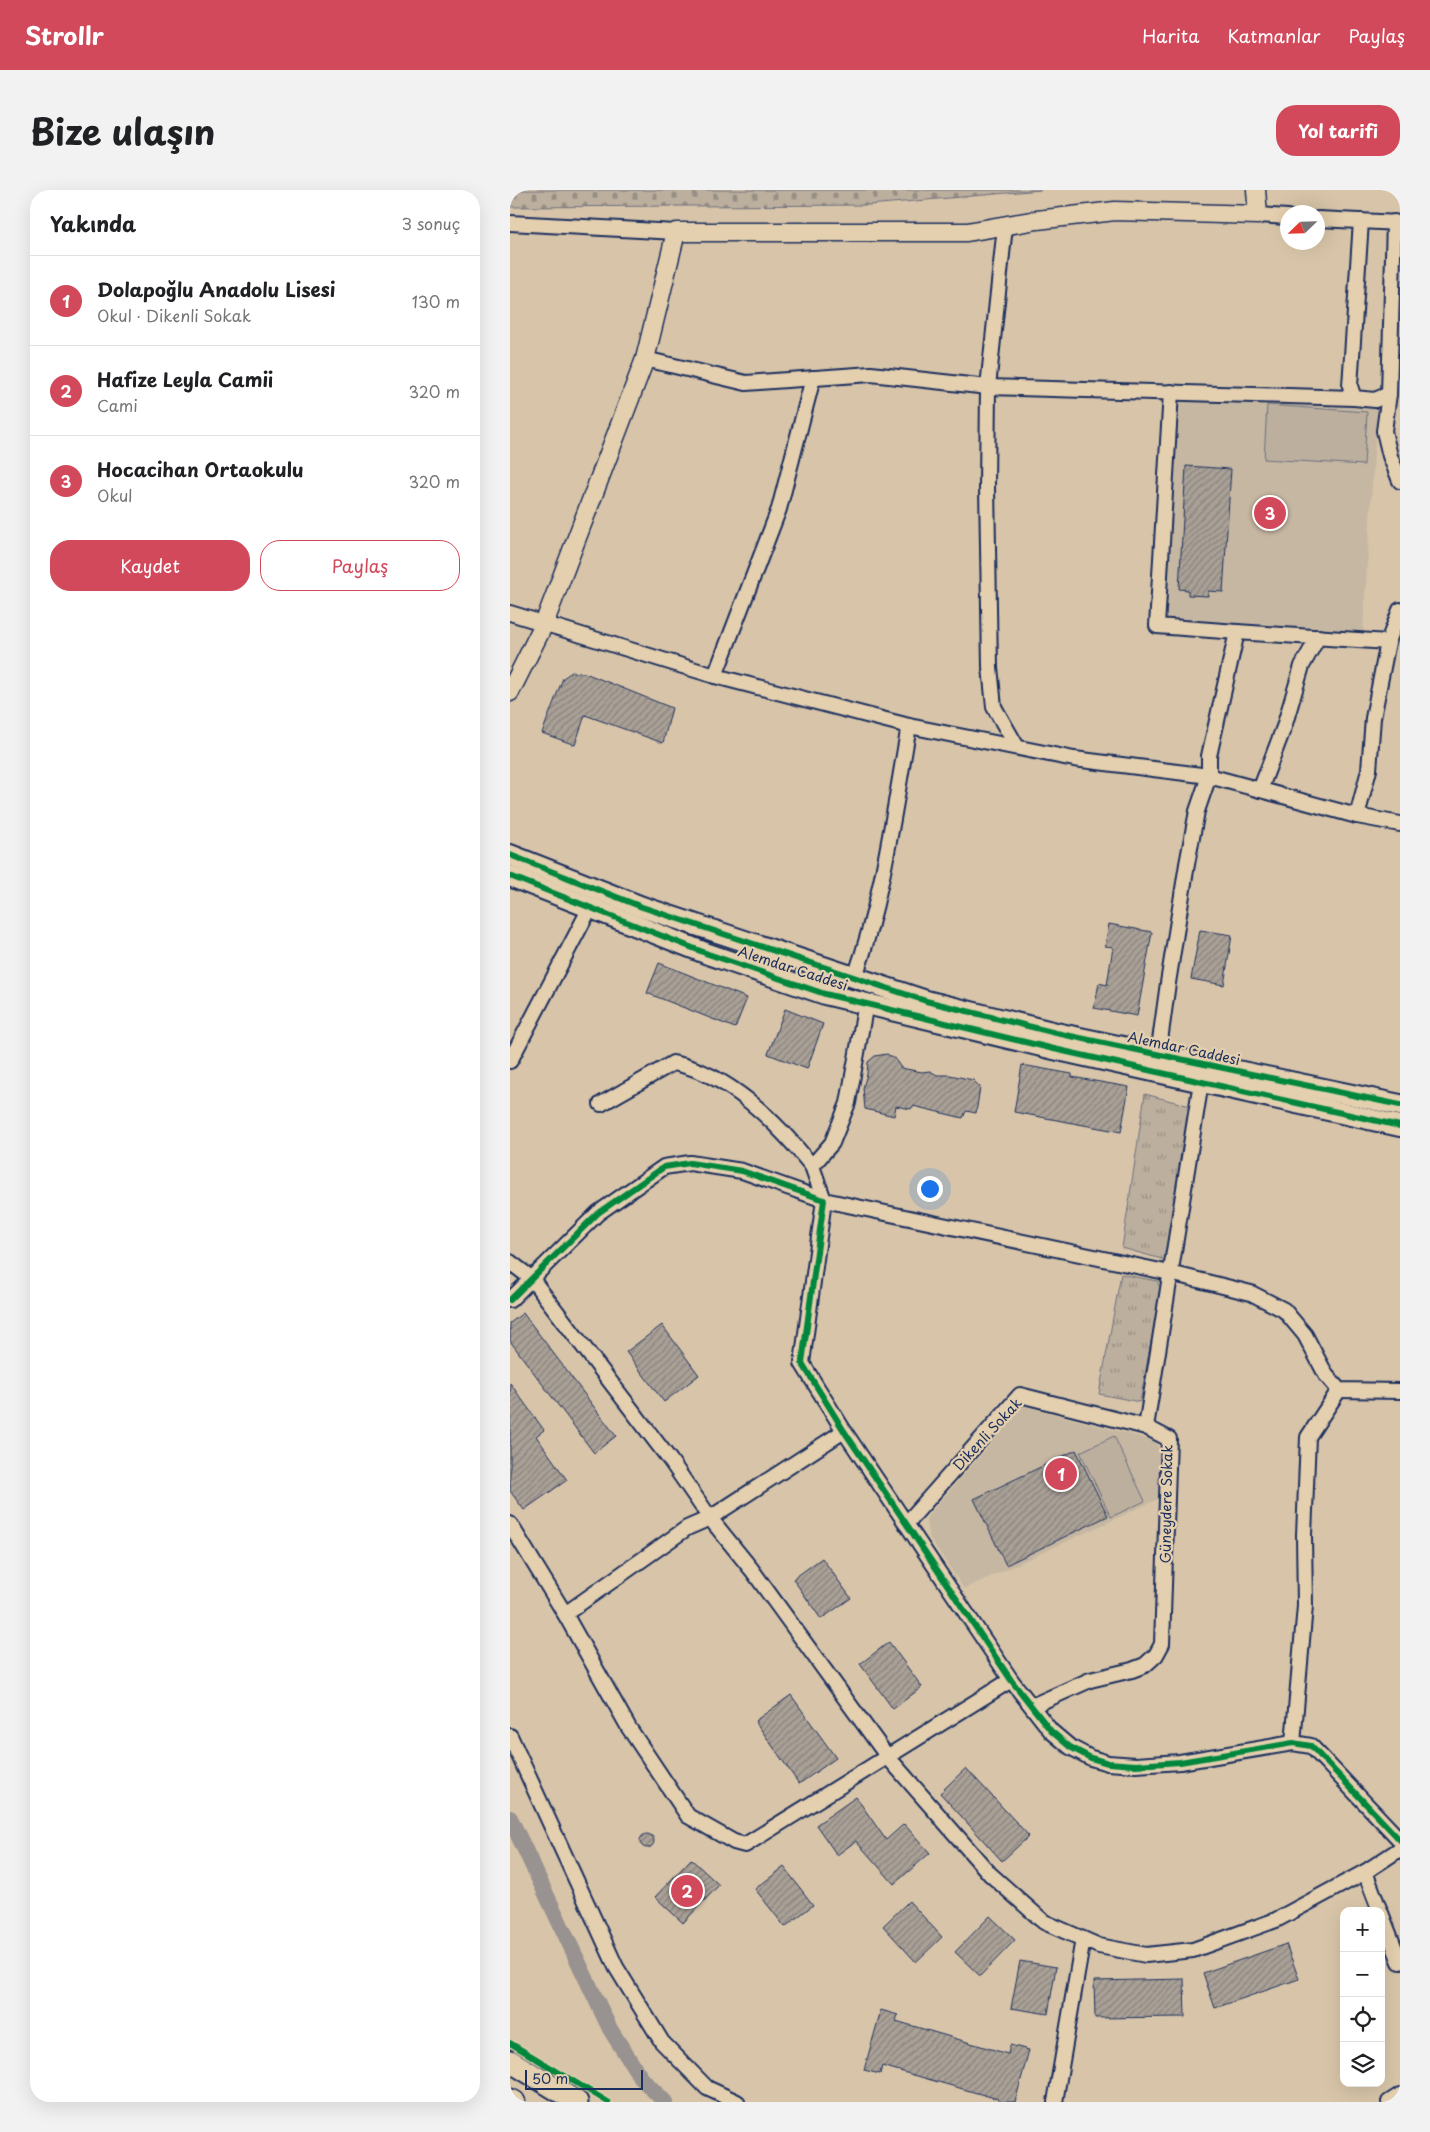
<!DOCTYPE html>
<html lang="tr">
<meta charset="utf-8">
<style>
body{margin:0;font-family:"Playpen Sans",sans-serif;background:#f2f2f2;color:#202124}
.controls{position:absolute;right:15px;bottom:15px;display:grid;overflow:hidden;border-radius:10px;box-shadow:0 5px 20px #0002}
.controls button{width:45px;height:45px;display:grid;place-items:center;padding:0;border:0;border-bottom:1px solid #e0e0e0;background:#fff;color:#202124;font:25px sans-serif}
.compass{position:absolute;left:770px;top:15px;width:45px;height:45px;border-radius:50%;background:#fff;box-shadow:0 5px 20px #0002;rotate:247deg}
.scale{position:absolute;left:15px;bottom:12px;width:118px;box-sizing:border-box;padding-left:5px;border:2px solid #1b2f5e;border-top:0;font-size:14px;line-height:18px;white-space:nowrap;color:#1b2f5e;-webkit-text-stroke:4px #e4cfae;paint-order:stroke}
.you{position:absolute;left:419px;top:998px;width:18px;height:18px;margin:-12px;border:4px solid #fff;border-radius:50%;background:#1a73e8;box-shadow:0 0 0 8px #1a73e833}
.badge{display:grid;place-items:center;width:32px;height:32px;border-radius:50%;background:#d1495b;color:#fff;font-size:16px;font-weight:700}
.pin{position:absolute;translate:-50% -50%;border:2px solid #fff;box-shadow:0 1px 5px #0006}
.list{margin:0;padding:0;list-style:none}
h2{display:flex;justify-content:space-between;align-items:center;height:65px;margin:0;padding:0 20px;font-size:21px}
h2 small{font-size:16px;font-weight:400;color:#757577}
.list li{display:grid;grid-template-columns:32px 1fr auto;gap:15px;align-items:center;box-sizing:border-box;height:90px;padding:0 20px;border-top:1px solid #e0e0e0}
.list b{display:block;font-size:19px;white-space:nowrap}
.list p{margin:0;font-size:16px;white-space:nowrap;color:#757577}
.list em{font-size:16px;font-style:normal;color:#757577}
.actions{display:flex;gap:10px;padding:15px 20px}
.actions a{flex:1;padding:11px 0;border:1px solid #d1495b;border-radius:20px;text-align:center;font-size:18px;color:#d1495b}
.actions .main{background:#d1495b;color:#fff}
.icon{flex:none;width:28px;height:28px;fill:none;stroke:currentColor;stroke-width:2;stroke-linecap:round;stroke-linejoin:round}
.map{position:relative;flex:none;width:890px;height:1912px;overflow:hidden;border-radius:20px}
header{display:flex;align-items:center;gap:30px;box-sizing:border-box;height:70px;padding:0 25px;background:#d1495b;color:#fff}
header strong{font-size:24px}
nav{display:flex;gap:28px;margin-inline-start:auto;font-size:18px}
.intro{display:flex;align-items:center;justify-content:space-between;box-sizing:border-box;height:120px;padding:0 30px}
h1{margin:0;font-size:35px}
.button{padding:12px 22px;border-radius:20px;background:#d1495b;color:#fff;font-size:18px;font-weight:700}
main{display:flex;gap:30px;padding:0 30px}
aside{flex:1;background:#fff;border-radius:20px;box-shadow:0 5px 20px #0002}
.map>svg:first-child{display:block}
</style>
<header>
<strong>Strollr</strong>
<nav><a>Harita</a><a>Katmanlar</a><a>Paylaş</a></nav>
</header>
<div class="intro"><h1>Bize ulaşın</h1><a class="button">Yol tarifi</a></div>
<main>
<aside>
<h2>Yakında<small>3 sonuç</small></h2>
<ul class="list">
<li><span class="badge">1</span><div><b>Dolapoğlu Anadolu Lisesi</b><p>Okul · Dikenli Sokak</p></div><em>130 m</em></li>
<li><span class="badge">2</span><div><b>Hafize Leyla Camii</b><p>Cami</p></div><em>320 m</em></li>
<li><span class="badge">3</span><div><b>Hocacihan Ortaokulu</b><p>Okul</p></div><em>320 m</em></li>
</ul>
<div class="actions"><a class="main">Kaydet</a><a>Paylaş</a></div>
</aside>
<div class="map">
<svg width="890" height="1912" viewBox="0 0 890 1912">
<defs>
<pattern id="cemetery-stones" width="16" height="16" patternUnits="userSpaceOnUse" patternTransform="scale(1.25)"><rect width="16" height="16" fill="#bcaf9e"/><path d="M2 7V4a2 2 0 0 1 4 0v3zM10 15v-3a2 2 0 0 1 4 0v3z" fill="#988f84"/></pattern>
<pattern id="park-tufts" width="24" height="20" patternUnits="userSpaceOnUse" patternTransform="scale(1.25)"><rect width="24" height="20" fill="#bcaf9e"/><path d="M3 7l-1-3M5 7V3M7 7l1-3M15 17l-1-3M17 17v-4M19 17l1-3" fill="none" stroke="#988f84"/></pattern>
<pattern id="building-hatch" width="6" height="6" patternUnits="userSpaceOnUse" patternTransform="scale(1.25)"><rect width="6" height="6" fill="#a9a096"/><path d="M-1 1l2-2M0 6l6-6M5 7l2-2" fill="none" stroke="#89837e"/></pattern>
</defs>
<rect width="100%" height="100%" fill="#d8c5a9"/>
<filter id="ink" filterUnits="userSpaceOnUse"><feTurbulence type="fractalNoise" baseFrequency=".02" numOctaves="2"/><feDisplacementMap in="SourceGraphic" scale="10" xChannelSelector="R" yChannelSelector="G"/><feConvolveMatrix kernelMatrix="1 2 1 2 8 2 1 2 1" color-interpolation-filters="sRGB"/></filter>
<g filter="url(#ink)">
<g fill="#c6b7a2">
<polygon points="666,206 867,218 853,442 655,429"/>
<polygon points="514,1216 645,1251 649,1260 648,1309 454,1399 418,1345 416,1330 419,1324"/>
</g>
<g fill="#bcaf9e" stroke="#6c6f7e">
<polygon points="757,215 857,222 854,275 754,269"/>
<polygon points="604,1246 635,1311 601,1327 570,1262"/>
</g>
<polygon fill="url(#cemetery-stones)" stroke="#6c6f7e" points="0,0 531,0 359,15 0,17"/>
<g fill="url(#park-tufts)" stroke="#6c6f7e">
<polygon points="635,904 680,916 655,1070 612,1058"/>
<polygon points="611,1084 652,1092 630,1212 589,1204"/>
</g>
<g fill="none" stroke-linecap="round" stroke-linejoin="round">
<polyline stroke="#989290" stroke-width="16" points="0,1628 100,1839 131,1888 155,1912"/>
</g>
<g fill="url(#building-hatch)" stroke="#1b2f5e">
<polygon points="676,276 721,279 713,402 698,401 698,406 678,405 678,400 669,399"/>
<polygon points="62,482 75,483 162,518 153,553 75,525 65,555 32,543 53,488"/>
<polygon points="599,734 642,742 627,826 584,818 589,793 597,795 603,757 595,756"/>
<polygon points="690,740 722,745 714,795 681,789"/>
<polygon points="149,773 237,808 225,838 137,803"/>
<polygon points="275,819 313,834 297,879 258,864"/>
<polygon points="377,864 385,869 391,878 412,882 420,881 427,885 440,885 463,890 470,897 466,923 456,921 453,928 403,916 401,919 386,916 384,926 355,919 353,898 357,884 358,872 365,866"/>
<polygon points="512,875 562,884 562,887 619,897 611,942 504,922"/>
<polygon points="13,1123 106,1246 84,1263 0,1151 0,1133"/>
<polygon points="152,1135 189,1185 154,1212 116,1162"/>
<polygon points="0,1193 34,1240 26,1246 57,1290 14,1320 0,1301"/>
<polygon points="566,1260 598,1326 496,1375 464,1309"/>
<polygon points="312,1368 341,1408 311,1429 283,1389"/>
<polygon points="379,1452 412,1497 383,1519 350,1474"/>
<polygon points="281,1505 326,1568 289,1594 245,1531"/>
<polygon points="456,1578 519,1646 492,1671 430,1603"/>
<polygon points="346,1607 376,1650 394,1634 420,1663 384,1694 346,1651 327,1665 306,1635"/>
<circle cx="137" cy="1651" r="7"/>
<polygon points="181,1669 209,1695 173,1733 145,1707"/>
<polygon points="274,1677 303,1715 275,1737 245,1699"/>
<polygon points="399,1711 432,1747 406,1772 373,1736"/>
<polygon points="480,1726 505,1750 470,1786 445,1762"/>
<polygon points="776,1754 789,1789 705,1818 693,1783"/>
<polygon points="510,1771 546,1777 538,1824 501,1818"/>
<polygon points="674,1789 675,1827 585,1828 584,1791"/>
<polygon points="371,1820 388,1825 386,1831 498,1864 500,1855 519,1860 505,1912 487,1912 488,1909 372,1876 370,1884 354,1880"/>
</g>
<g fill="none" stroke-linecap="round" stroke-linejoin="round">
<g stroke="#1b2f5e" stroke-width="18">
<g id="minor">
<polyline points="748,25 778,27"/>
<polyline points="808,29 890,33"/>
<polyline points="851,31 840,196 844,208 865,210 879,204 884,32"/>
<polyline points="0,33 166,42"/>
<polyline points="495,36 478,197 477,297 480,477 484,517 507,557"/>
<polyline points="135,169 236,193 361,184 478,197 844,208"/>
<polyline points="661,202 647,436 727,442"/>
<polyline points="879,204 874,241 880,266 890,291"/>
<polyline points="0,423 205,486 399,536 564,569 699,586 847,626 890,634"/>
<polyline points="205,486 269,319 303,188"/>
<polyline points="750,600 774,537 792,476 808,447"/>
<polyline points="847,626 859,580 863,528 878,452"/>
<path d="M345 787C373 707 384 620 399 536"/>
<polyline points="356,813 338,913 322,953 302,976 314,1010 660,1083 741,1103 774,1120 795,1145 816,1185 829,1200 890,1201"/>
<polyline points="648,865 658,793 677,674 687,621 699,586 699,566 727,442 878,452 890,420"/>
<polyline points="0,871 80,718"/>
<path d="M91 914 163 873C220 884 267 933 302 976"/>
<polyline points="0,1072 21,1088 160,1270 200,1328 242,1380 377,1566 480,1684 534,1732 589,1756 636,1765 683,1760 766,1730 855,1682 890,1659"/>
<polyline points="0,1110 88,1023 154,977 180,973 232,981 314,1010 292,1173 334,1241 501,1490 541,1541 560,1557 581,1568 598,1573 626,1575 670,1572 783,1553 801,1556 890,1650"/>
<polyline points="0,1334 55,1424 119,1538 178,1626 224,1652 235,1655 501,1490"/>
<polyline points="396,1334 510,1205 636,1237"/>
<polyline points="55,1424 177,1338 200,1328 334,1241"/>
<polyline points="522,1516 580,1490 622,1480 635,1475 646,1465 652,1454 659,1249 636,1237 691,892"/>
<polyline points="0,1546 106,1777 152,1852 197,1898 227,1912"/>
<polyline points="783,1553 795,1416 794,1345 798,1247 829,1200"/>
<polyline points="855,1682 870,1721"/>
<polyline points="871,1723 890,1772"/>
<polyline points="545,1912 573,1749"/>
<polyline points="879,1912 890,1905"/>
</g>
</g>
<g stroke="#1b2f5e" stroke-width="21">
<polyline id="tertiary" points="0,502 34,434 135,169 166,42 457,42 527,30 605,21 748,25 746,0"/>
</g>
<g stroke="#1b2f5e" stroke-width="24">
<g id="secondary">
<polyline points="0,665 132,717 416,811 546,843 890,915"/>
<polyline points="0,686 198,764 315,804 544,859 890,936"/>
</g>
</g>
<g stroke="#1b2f5e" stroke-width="25">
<g id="primary">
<polyline points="0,1871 67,1912"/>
<polyline points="0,1910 4,1912"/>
</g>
</g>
<use href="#minor" stroke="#e4cfae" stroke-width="14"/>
<use href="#tertiary" stroke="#e4cfae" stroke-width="18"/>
<use href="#secondary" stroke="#e4cfae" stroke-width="20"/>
<use href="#primary" stroke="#e4cfae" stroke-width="21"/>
<g stroke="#e4cfae" stroke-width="9">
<g id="cycleway">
<polyline points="0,665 132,717 416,811 546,843 890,915"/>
<polyline points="0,686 198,764 315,804 544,859 890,936"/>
<polyline points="0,1110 88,1023 154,977 180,973 232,981 314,1010 292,1173 334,1241 501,1490 541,1541 560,1557 581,1568 598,1573 626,1575 670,1572 783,1553 801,1556 890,1650"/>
<polyline points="0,1853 98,1912"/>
</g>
</g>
<use href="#cycleway" stroke="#00873e" stroke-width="6"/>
</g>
</g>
<g text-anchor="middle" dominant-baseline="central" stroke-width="4.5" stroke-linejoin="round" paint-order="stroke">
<g font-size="14" fill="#1b2f5e" stroke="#e4cfae">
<text transform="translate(283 778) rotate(18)">Alemdar Caddesi</text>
<text transform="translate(674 858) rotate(12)">Alemdar Caddesi</text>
<text transform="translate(477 1244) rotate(-47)">Dikenli Sokak</text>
<text transform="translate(656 1314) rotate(-89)">Güneydere Sokak</text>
</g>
</g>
</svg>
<div class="controls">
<button>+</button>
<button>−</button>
<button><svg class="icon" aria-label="locate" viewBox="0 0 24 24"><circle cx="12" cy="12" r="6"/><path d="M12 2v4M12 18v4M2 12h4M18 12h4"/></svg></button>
<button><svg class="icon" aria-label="layers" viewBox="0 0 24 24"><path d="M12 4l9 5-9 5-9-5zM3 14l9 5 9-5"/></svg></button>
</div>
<svg class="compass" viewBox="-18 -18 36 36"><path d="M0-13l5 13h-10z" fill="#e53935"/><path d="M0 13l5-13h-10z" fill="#757577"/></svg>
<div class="scale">50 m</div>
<div class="you"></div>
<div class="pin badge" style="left:551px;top:1284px">1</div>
<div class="pin badge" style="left:177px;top:1701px">2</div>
<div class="pin badge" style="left:760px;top:323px">3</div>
</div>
</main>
